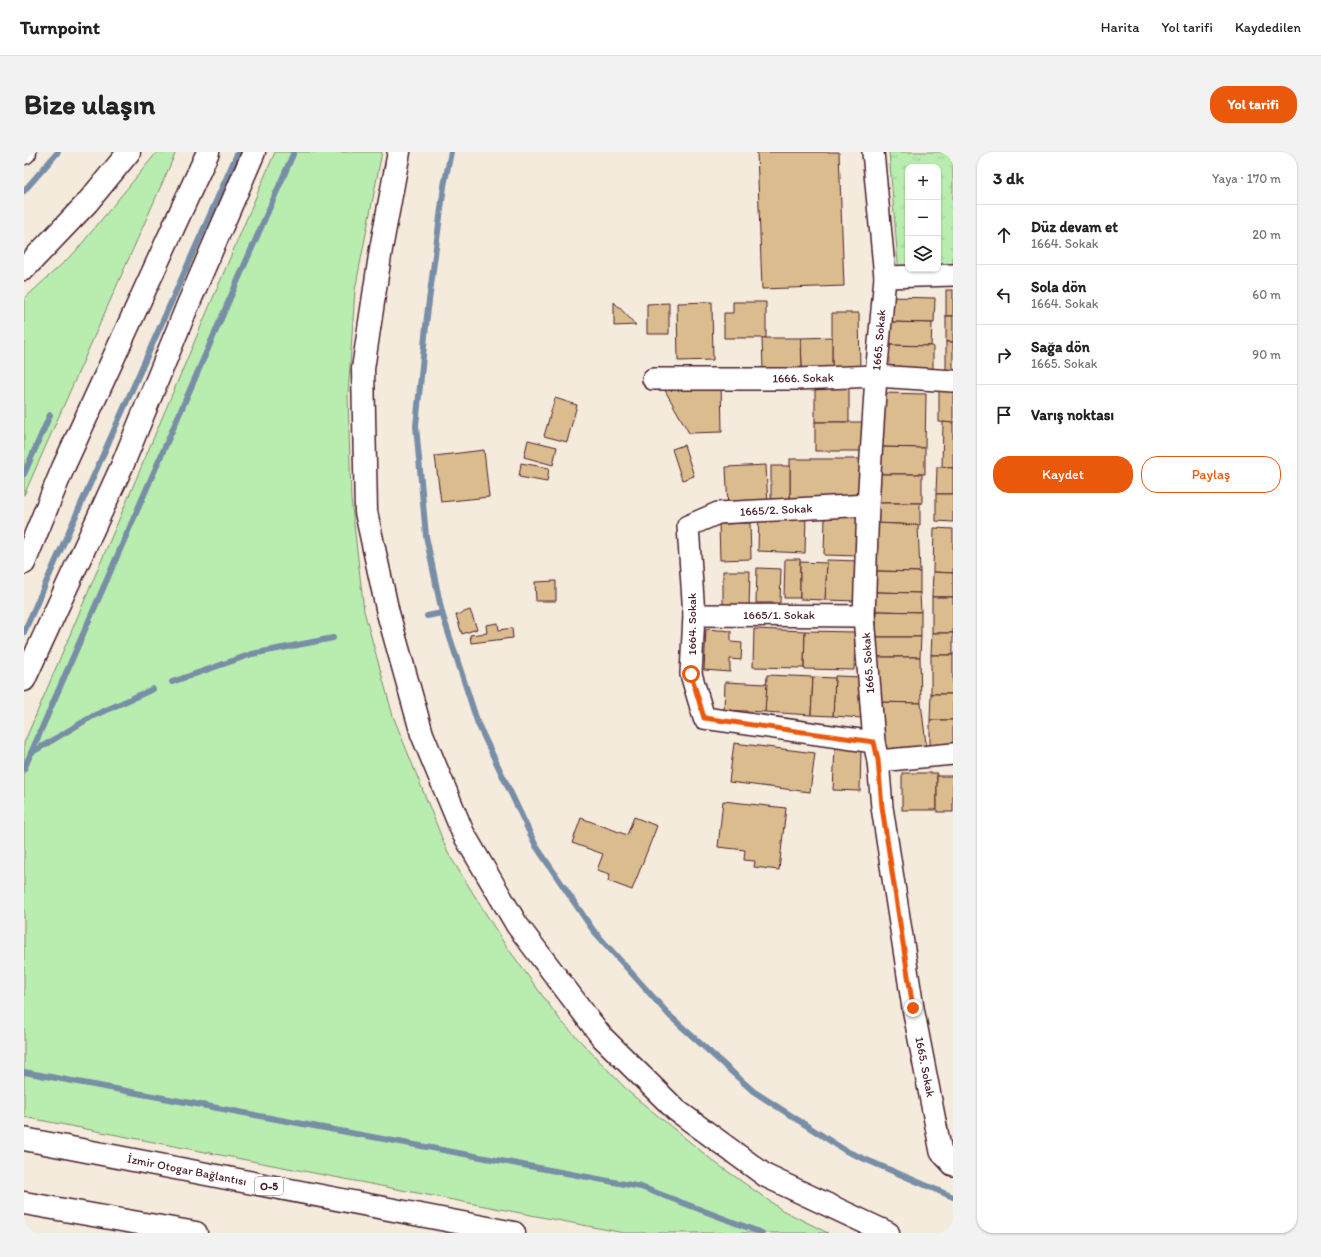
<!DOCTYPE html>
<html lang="tr">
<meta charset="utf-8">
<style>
body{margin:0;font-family:Itim,sans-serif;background:#f2f2f2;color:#222}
.controls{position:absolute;right:12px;top:12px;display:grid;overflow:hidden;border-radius:8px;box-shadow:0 1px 3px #0004}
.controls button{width:36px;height:36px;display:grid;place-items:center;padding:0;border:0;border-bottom:1px solid #e0e0e0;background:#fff;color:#222;font:20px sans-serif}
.stop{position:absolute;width:12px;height:12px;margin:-9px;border:3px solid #ea580c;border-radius:50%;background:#fff}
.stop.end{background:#ea580c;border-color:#fff;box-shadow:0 1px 4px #0008}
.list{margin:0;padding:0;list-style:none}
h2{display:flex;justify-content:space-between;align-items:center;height:52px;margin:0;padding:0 16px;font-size:17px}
h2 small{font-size:13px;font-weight:400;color:#767676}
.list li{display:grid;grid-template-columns:26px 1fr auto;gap:12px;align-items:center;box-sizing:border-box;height:60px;padding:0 16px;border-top:1px solid #e0e0e0}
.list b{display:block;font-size:15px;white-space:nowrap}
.list p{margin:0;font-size:13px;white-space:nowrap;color:#767676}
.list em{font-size:13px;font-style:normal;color:#767676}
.actions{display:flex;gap:8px;padding:12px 16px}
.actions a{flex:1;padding:9px 0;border:1px solid #ea580c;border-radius:16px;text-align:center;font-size:14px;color:#ea580c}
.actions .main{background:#ea580c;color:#fff}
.icon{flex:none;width:22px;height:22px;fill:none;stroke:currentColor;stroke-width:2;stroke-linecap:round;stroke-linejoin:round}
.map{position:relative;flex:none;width:929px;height:1081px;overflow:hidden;border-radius:16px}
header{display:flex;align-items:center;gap:24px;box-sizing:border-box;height:56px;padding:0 20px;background:#fff;border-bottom:1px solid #e0e0e0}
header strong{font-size:19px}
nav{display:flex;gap:22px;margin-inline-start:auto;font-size:14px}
.intro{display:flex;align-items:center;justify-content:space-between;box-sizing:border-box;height:96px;padding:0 24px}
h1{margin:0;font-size:28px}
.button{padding:10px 18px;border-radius:16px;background:#ea580c;color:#fff;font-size:14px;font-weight:700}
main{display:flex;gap:24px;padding:0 24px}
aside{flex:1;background:#fff;border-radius:16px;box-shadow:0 1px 3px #0004}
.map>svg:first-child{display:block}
</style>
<header>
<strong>Turnpoint</strong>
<nav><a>Harita</a><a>Yol tarifi</a><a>Kaydedilen</a></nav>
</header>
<div class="intro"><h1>Bize ulaşın</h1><a class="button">Yol tarifi</a></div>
<main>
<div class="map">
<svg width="929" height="1081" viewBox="0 0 929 1081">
<defs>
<pattern id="park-tufts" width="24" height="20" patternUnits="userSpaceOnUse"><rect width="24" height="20" fill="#b8edaf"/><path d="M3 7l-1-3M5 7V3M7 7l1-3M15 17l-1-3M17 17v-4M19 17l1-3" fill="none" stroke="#a0cb97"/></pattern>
</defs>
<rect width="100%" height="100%" fill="#f4ebdd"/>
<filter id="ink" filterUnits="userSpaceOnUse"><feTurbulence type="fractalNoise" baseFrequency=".025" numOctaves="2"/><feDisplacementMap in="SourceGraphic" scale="8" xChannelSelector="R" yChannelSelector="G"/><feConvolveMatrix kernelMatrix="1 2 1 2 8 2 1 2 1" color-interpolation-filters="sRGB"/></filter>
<g filter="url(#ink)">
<g fill="#b8edaf" stroke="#81866d">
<polygon points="133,0 152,0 0,343 0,147 51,100"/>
<polygon points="251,0 358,0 331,138 324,243 327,347 340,459 369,564 424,701 480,791 537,869 606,941 689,1009 758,1058 804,1081 600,1081 0,965 0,591"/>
</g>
<path fill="url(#park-tufts)" stroke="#81866d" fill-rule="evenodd" d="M865 0H929V118L875 123ZM884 15H914V117H884Z"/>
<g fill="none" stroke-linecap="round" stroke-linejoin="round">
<g stroke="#788ea6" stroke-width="6">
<polyline points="427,0 420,34 403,164 392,274 402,384 418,461 454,572 512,694 569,778 646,864 729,939 822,999 929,1045"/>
<polyline points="0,39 34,0"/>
<polyline points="0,322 26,263"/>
<polyline points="403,464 418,461"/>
<polyline points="0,480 214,0"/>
<polyline points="148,530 228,502 309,486"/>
<polyline points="7,601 69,564 129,537"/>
<polyline points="0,617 270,0"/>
<polyline points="0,920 617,1035 738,1081"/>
</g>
</g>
<g fill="#dbbc8e" stroke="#4a1f2b">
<polygon points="733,0 815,0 820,134 738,137"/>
<rect x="922" y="138" width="7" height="26"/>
<polygon points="865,145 911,146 910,171 864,170"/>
<polygon points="590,150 612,173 590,174"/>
<polygon points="688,150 689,208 654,209 653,151"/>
<polygon points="709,150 742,150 742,186 700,186 700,161 709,161"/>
<polygon points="645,151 645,182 623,182 623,152"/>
<polygon points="808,161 835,161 836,218 808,218"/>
<rect x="922" y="164" width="7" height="26"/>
<polygon points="864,170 908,171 907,194 864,193"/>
<polygon points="808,185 808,218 778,218 777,186"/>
<polygon points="738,186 777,186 778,218 739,218"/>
<rect x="922" y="190" width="7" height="33"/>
<polygon points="864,193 909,194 909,220 863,220"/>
<rect x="791" y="230" width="34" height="40"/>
<polygon points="697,231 698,280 665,281 638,233"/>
<polygon points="915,239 929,239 929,271 915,270"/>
<polygon points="858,241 902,242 901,296 856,295"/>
<polygon points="531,246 553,253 543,290 520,284"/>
<rect x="791" y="270" width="48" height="29"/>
<polygon points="919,270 929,271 929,316 918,316"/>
<polygon points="504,288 533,295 529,313 500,305"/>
<polygon points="660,293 670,324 658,328 648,297"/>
<polygon points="856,295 901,296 901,322 854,322"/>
<polygon points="460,298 465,345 417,350 411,304"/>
<rect x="766" y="307" width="70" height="43"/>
<polygon points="497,311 525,316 523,330 495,325"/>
<polygon points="742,313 744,355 704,357 702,315"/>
<rect x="747" y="314" width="19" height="36"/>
<polygon points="913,315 929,316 929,342 912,342"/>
<polygon points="854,322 898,322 898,351 851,351"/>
<polygon points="912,342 929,342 929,370 912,369"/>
<polygon points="851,351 896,351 896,373 851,371"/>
<polygon points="735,360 782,361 781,401 734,399"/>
<polygon points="801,365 838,366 837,404 800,403"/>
<polygon points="726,371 727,407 696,408 695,372"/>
<polygon points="851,371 894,373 896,420 851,419"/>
<polygon points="910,376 929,377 929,421 909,420"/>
<polygon points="761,407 776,407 776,446 760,446"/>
<polygon points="803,408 837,409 836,449 801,448"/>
<polygon points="776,410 803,411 801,448 776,447"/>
<polygon points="733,416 757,417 756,451 732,451"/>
<polygon points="699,419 726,419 725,456 699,456"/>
<polygon points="851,419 896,420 896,441 851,440"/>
<polygon points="909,420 929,421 929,445 908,445"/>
<polygon points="532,429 532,449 512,449 511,430"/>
<polygon points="851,440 896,441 897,460 852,459"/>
<rect x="908" y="445" width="21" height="36"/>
<polygon points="446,458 453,477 438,482 432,463"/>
<polygon points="852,459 897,460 897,485 852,485"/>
<polygon points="474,471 475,478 488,476 489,486 447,491 446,483 463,481 462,473"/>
<polygon points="682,477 707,479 707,490 718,491 717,508 706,507 706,520 680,518"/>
<polygon points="730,477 781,479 780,516 729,515"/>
<polygon points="781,479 831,480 830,518 780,517"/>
<polygon points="908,481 929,481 929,503 907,503"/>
<polygon points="852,485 897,485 896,505 851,505"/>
<rect x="907" y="503" width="22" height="39"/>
<polygon points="851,505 896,505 897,551 850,550"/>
<polygon points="743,523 789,525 787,563 741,560"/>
<polygon points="811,524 840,525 838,566 809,564"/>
<polygon points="789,525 811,526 809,564 787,563"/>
<polygon points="701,530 743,532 741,560 700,558"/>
<polygon points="907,542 929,542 929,568 906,568"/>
<polygon points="850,550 897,551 903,600 857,601"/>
<polygon points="906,568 929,568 929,595 906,594"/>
<polygon points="710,591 791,601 786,640 705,630"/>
<polygon points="811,596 837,597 836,639 809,638"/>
<rect x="878" y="621" width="35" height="37"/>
<rect x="913" y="624" width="16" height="36"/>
<polygon points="699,649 762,656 755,718 730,715 731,709 720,708 721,698 694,695"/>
<polygon points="610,665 633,674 608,738 584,729 586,722 573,718 579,702 548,691 557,666 603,683"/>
</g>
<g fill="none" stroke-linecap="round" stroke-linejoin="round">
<g stroke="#4a1f2b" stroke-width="24">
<g id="street">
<polyline points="849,0 861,125 852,224 844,353 840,464 850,590 854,609 858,655 889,856 917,1000 929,1013"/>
<polyline points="861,125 929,123"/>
<polyline points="629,227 773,227 852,224 929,229"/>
<polyline points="844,353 694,361 664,374 670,463 667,522 680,566 850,590"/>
<polyline points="670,463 840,464"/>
<polyline points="854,609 929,602"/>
</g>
</g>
<g stroke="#4a1f2b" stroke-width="25">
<polyline id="secondary" points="0,1 1,0"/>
</g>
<g stroke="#4a1f2b" stroke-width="25">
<g id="highway">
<polyline points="375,0 357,97 339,217 342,360 364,461 398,582 439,681 493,773 578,885 652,958 742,1024 864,1081"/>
<polyline points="0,117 63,51 105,0"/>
<polyline points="0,411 39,316 184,0"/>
<polyline points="0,528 98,314 163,155 230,0"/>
<polyline points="0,987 490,1081"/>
<polyline points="0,1051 172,1081"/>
</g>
</g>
<use href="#street" stroke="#fff" stroke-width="21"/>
<use href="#secondary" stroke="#fff" stroke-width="22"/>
<use href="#highway" stroke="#fff" stroke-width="22"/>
</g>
</g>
<g fill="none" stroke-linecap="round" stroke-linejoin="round" filter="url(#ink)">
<polyline stroke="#ea580c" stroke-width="5" points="667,522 680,566 850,590 854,608 858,655 889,856"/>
</g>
<g text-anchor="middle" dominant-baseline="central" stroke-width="4" stroke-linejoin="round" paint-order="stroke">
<rect fill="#fff" stroke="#80626b" stroke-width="1" x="231" y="1025" width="28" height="18" rx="3"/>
<g font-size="11" font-weight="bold" fill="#4a1f2b">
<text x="245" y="1034">O-5</text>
</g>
<g font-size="12" fill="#4a1f2b" stroke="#fff">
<text transform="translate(855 188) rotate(-85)">1665. Sokak</text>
<text transform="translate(779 226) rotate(-1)">1666. Sokak</text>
<text transform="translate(752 358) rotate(-3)">1665/2. Sokak</text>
<text x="755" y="463">1665/1. Sokak</text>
<text transform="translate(668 472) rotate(-90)">1664. Sokak</text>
<text transform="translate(844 511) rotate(-94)">1665. Sokak</text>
<text transform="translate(901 915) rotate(79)">1665. Sokak</text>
<text transform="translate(163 1018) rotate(11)">İzmir Otogar Bağlantısı</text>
</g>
</g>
</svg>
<div class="controls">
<button>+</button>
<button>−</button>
<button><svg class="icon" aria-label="layers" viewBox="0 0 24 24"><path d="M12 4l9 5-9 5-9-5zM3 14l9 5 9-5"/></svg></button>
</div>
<div class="stop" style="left:667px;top:522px"></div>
<div class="stop end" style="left:889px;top:856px"></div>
</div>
<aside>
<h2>3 dk<small>Yaya · 170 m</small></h2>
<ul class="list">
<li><svg class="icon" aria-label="ahead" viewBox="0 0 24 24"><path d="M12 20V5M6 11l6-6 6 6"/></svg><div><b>Düz devam et</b><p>1664. Sokak</p></div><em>20 m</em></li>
<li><svg class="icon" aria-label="left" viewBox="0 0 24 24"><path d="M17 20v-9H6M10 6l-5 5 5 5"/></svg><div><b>Sola dön</b><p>1664. Sokak</p></div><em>60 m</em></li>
<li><svg class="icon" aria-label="right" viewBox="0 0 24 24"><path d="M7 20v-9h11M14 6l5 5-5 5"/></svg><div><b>Sağa dön</b><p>1665. Sokak</p></div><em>90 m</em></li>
<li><svg class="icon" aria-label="arrive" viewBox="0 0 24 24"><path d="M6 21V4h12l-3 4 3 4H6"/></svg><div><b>Varış noktası</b></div></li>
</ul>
<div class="actions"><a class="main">Kaydet</a><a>Paylaş</a></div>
</aside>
</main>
